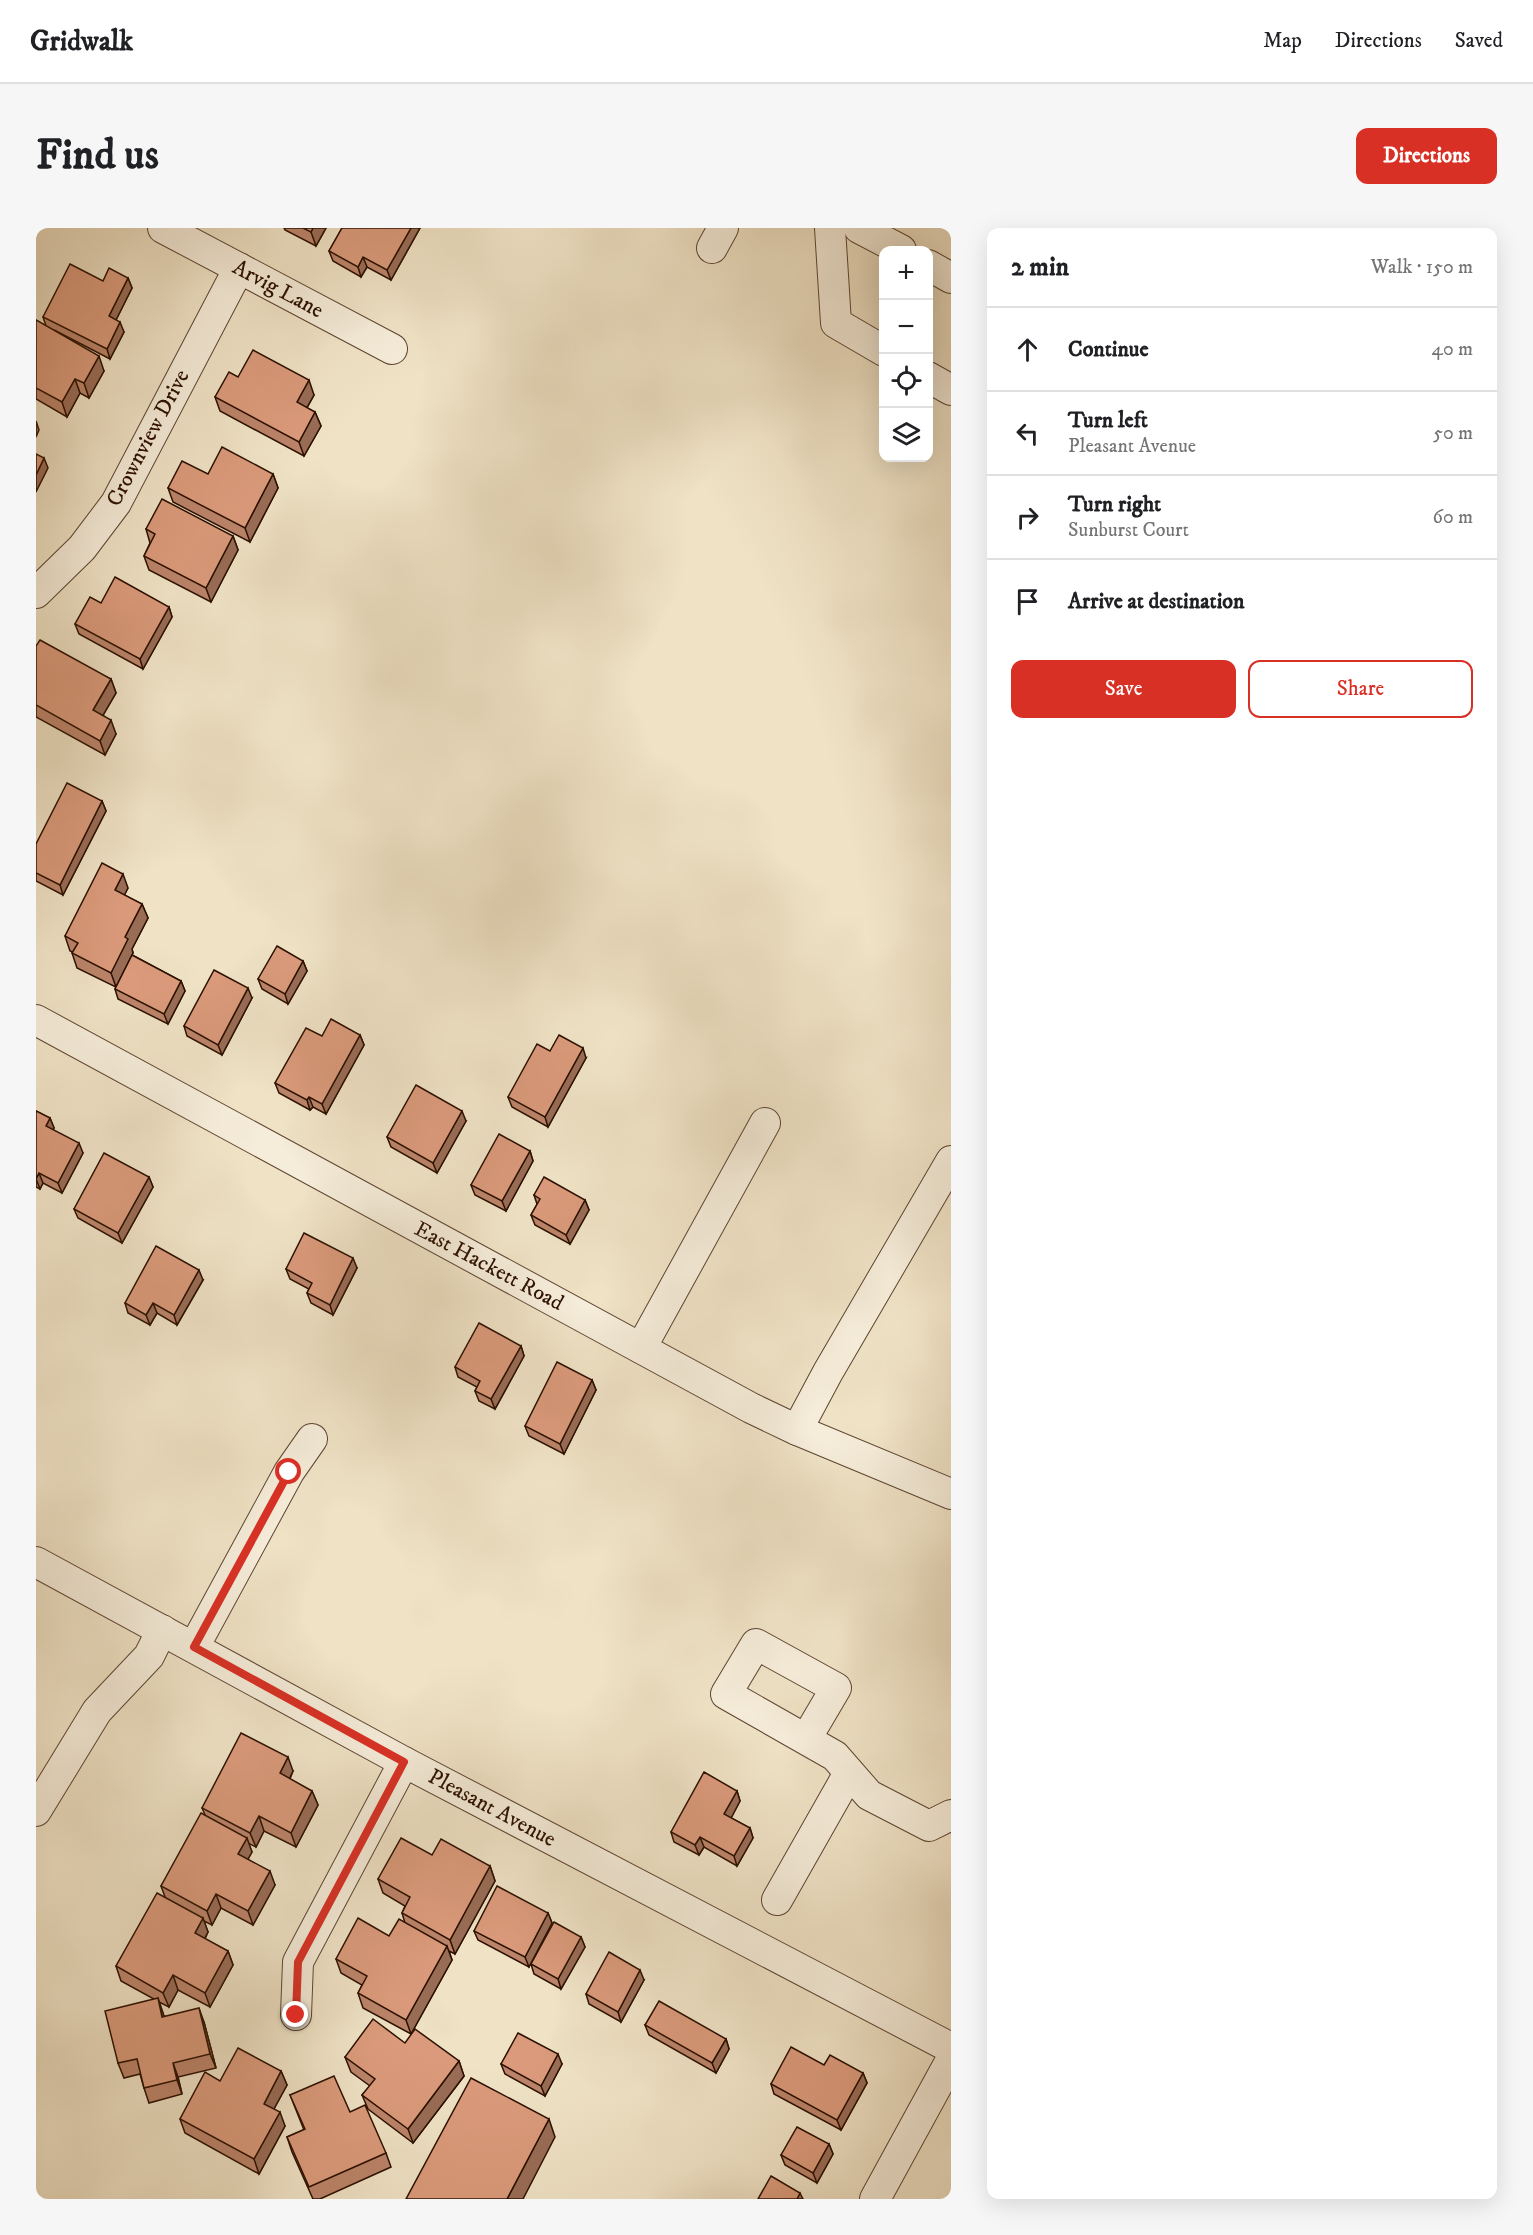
<!DOCTYPE html>
<meta charset="utf-8">
<style>
body{margin:0;font-family:"IM FELL DW Pica",serif;background:#f6f6f6;color:#202124}
.controls{position:absolute;right:18px;top:18px;display:grid;overflow:hidden;border-radius:12px;box-shadow:0 6px 24px #0002}
.controls button{width:54px;height:54px;display:grid;place-items:center;padding:0;border:0;border-bottom:2px solid #e0e0e0;background:#fff;color:#202124;font:30px sans-serif}
.stop{position:absolute;width:18px;height:18px;margin:-14px;border:4px solid #d93025;border-radius:50%;background:#fff}
.stop.end{background:#d93025;border-color:#fff;box-shadow:0 2px 6px #0008}
.list{margin:0;padding:0;list-style:none}
h2{display:flex;justify-content:space-between;align-items:center;height:78px;margin:0;padding:0 24px;font-size:26px}
h2 small{font-size:20px;font-weight:400;color:#757577}
.list li{display:grid;grid-template-columns:39px 1fr auto;gap:18px;align-items:center;box-sizing:border-box;height:84px;padding:0 24px;border-top:2px solid #e0e0e0}
.list b{display:block;font-size:22px;white-space:nowrap}
.list p{margin:0;font-size:20px;white-space:nowrap;color:#757577}
.list em{font-size:20px;font-style:normal;color:#757577}
.actions{display:flex;gap:12px;padding:18px 24px}
.actions a{flex:1;padding:14px 0;border:2px solid #d93025;border-radius:12px;text-align:center;font-size:21px;color:#d93025}
.actions .main{background:#d93025;color:#fff}
.icon{flex:none;width:33px;height:33px;fill:none;stroke:currentColor;stroke-width:2;stroke-linecap:round;stroke-linejoin:round}
.map{position:relative;flex:none;width:915px;height:1971px;overflow:hidden;border-radius:12px}
header{display:flex;align-items:center;gap:36px;box-sizing:border-box;height:84px;padding:0 30px;background:#fff;border-bottom:2px solid #e0e0e0}
header strong{font-size:28px}
nav{display:flex;gap:33px;margin-inline-start:auto;font-size:21px}
.intro{display:flex;align-items:center;justify-content:space-between;box-sizing:border-box;height:144px;padding:0 36px}
h1{margin:0;font-size:42px}
.button{padding:15px 27px;border-radius:12px;background:#d93025;color:#fff;font-size:21px;font-weight:700}
main{display:flex;gap:36px;padding:0 36px}
aside{flex:1;background:#fff;border-radius:12px;box-shadow:0 6px 24px #0002}
.map>svg:first-child{display:block}
</style>
<header>
<strong>Gridwalk</strong>
<nav><a>Map</a><a>Directions</a><a>Saved</a></nav>
</header>
<div class="intro"><h1>Find us</h1><a class="button">Directions</a></div>
<main>
<div class="map">
<svg width="915" height="1971" viewBox="0 0 915 1971">
<rect width="100%" height="100%" fill="#efe2c5"/>
<filter id="stains"><feTurbulence type="fractalNoise" baseFrequency=".00333" numOctaves="4"/><feColorMatrix values="0 0 0 0 .2 0 0 0 0 .09 0 0 0 0 .02 0 0 0 .5 -.17"/></filter>
<radialGradient id="worn" r=".72"><stop offset=".6" stop-color="#630" stop-opacity="0"/><stop offset="1" stop-color="#630" stop-opacity=".3"/></radialGradient>
<g fill="none" stroke-linecap="round" stroke-linejoin="round">
<g stroke="#5d4431" stroke-width="32">
<g id="minor">
<polyline points="127,0 356,121"/>
<polyline points="794,0 800,95 848,123"/>
<polyline points="823,0 865,22"/>
<polyline points="676,20 687,0"/>
<polyline points="892,37 915,50"/>
<polyline points="892,149 915,162"/>
<polyline points="0,365 46,320 80,275 203,40"/>
<polyline points="0,792 715,1180 761,1202 915,1266"/>
<polyline points="605,1120 729,895"/>
<polyline points="761,1202 792,1144 915,933"/>
<polyline points="0,1334 368,1534 915,1820"/>
<polyline points="158,1419 253,1244 276,1211"/>
<polyline points="770,1511 800,1460 720,1416 690,1466 799,1528 833,1567 893,1598 915,1587"/>
<polyline points="0,1583 61,1483 113,1428 126,1402"/>
<polyline points="741,1672 813,1545"/>
<polyline points="260,1787 262,1734 368,1534"/>
<polyline points="839,1971 915,1832"/>
</g>
</g>
<use href="#minor" stroke="#f5ecd9" stroke-width="30"/>
</g>
<g fill="#bb846a" stroke="#2c1000" stroke-width="1.5">
<polygon points="248,0 290,0 280,18 249,2"/>
<polygon points="306,0 384,0 355,52 331,39 325,49 297,33 293,23"/>
<polygon points="92,50 96,60 80,92 88,104 74,131 18,102 68,143 53,170 44,165 31,189 0,171 0,92 10,98 7,89 67,53"/>
<polygon points="202,149 278,167 271,180 279,184 285,198 268,228 184,183 179,169"/>
<polygon points="172,246 237,246 242,260 214,314 137,274 132,260"/>
<polygon points="110,301 197,308 202,322 175,374 113,342 108,328 114,315"/>
<polygon points="65,375 133,379 136,389 107,441 43,406 39,396"/>
<polygon points="0,418 75,451 80,465 67,487 80,506 69,527 0,489"/>
<polygon points="66,573 70,583 27,667 0,653 0,616"/>
<polygon points="92,660 88,667 106,676 112,690 96,721 97,725 96,727 145,753 149,763 132,796 82,771 79,761 80,759 41,740 36,725 37,724 34,723 29,708"/>
<polygon points="267,733 271,743 252,776 226,761 222,751"/>
<polygon points="216,770 186,827 151,808 148,798"/>
<polygon points="324,807 328,817 290,886 277,879 274,882 243,865 239,855 286,808"/>
<polygon points="550,830 512,899 476,879 472,869"/>
<polygon points="0,883 14,890 18,900 17,902 47,925 26,965 7,955 4,961 0,959"/>
<polygon points="430,893 401,945 355,919 351,909"/>
<polygon points="494,923 497,933 470,983 439,967 435,957"/>
<polygon points="113,949 117,959 86,1015 42,990 38,981"/>
<polygon points="498,967 549,972 553,982 534,1016 499,997 495,987 501,976"/>
<polygon points="321,1040 297,1087 275,1075 271,1065 273,1061 254,1051 250,1041"/>
<polygon points="167,1052 141,1097 121,1085 114,1097 92,1085 89,1075"/>
<polygon points="485,1118 488,1128 459,1181 443,1173 439,1163 441,1159 422,1149 419,1139"/>
<polygon points="556,1152 560,1162 528,1226 493,1208 489,1198"/>
<polygon points="257,1543 254,1551 276,1563 282,1577 260,1619 228,1603 220,1619 212,1615 216,1624 212,1631 239,1657 217,1697 185,1680 176,1697 168,1693 172,1704 169,1711 192,1723 197,1737 174,1779 142,1762 133,1779 123,1774 128,1788 168,1794 180,1840 142,1849 146,1866 113,1875 108,1860 104,1846 88,1850 82,1835 118,1771 85,1753 80,1738 129,1669 125,1658 169,1587 166,1580"/>
<polygon points="701,1563 704,1573 695,1590 714,1600 717,1610 701,1638 668,1619 663,1627 638,1614 635,1604"/>
<polygon points="396,1627 454,1638 459,1653 419,1726 413,1723 416,1732 375,1806 327,1780 322,1765 326,1757 305,1745 300,1731 353,1708 369,1695 366,1685 369,1678 347,1665 342,1651"/>
<polygon points="512,1685 516,1695 493,1739 442,1712 438,1703"/>
<polygon points="545,1709 549,1719 525,1761 498,1746 495,1736"/>
<polygon points="608,1752 585,1794 553,1776 550,1766"/>
<polygon points="609,1797 690,1811 693,1821 680,1845 613,1807"/>
<polygon points="369,1815 423,1833 428,1848 377,1915 332,1881 326,1867 334,1858 315,1844 309,1829"/>
<polygon points="465,1836 526,1836 509,1868 469,1846"/>
<polygon points="245,1843 251,1857 238,1881 249,1898 223,1946 149,1905 144,1891 184,1853"/>
<polygon points="827,1845 831,1855 805,1902 738,1866 735,1856"/>
<polygon points="254,1867 314,1884 350,1925 355,1939 284,1971 277,1971 256,1924 251,1909 268,1902"/>
<polygon points="793,1916 797,1926 781,1955 749,1937 745,1927"/>
</g>
<g fill="#996c56" stroke="#2c1000" stroke-width="1.5">
<polygon points="277,0 290,0 280,18 275,4"/>
<polygon points="375,0 384,0 355,52 351,42"/>
<polygon points="327,29 331,39 325,49 322,39"/>
<polygon points="92,50 96,60 77,98 73,88"/>
<polygon points="84,94 88,104 74,131 71,121"/>
<polygon points="63,128 68,143 53,170 48,155"/>
<polygon points="39,151 44,165 31,189 26,174"/>
<polygon points="273,152 278,167 266,188 261,174"/>
<polygon points="279,184 285,198 268,228 263,214"/>
<polygon points="0,193 3,202 0,209"/>
<polygon points="8,230 12,240 0,264 0,247"/>
<polygon points="237,246 242,260 214,314 209,300"/>
<polygon points="197,308 202,322 175,374 170,360"/>
<polygon points="133,379 136,389 107,441 104,431"/>
<polygon points="75,451 80,465 62,496 57,482"/>
<polygon points="75,492 80,506 69,527 64,513"/>
<polygon points="66,573 70,583 27,667 24,657"/>
<polygon points="87,646 92,660 84,676 79,662"/>
<polygon points="106,676 112,690 96,721 97,725 80,759 75,745 89,709"/>
<polygon points="267,733 271,743 252,776 249,766"/>
<polygon points="145,753 149,763 132,796 128,786"/>
<polygon points="212,760 216,770 186,827 182,817"/>
<polygon points="324,807 328,817 290,886 286,876"/>
<polygon points="547,820 550,830 512,899 509,889"/>
<polygon points="273,869 277,879 274,882 271,872"/>
<polygon points="426,883 430,893 401,945 397,935"/>
<polygon points="14,890 18,900 14,908 10,898"/>
<polygon points="43,915 47,925 26,965 22,955"/>
<polygon points="494,923 497,933 470,983 466,973"/>
<polygon points="3,945 7,955 4,961 0,951"/>
<polygon points="113,949 117,959 86,1015 82,1005"/>
<polygon points="549,972 553,982 534,1016 530,1007"/>
<polygon points="317,1030 321,1040 297,1087 294,1077"/>
<polygon points="163,1042 167,1052 141,1097 138,1087"/>
<polygon points="117,1075 121,1085 114,1097 110,1087"/>
<polygon points="485,1118 488,1128 459,1181 455,1171"/>
<polygon points="556,1152 560,1162 528,1226 524,1216"/>
<polygon points="252,1529 257,1543 249,1560 244,1545"/>
<polygon points="276,1563 282,1577 260,1619 255,1605"/>
<polygon points="701,1563 704,1573 692,1596 688,1586"/>
<polygon points="223,1588 228,1603 220,1619 214,1605"/>
<polygon points="714,1600 717,1610 701,1638 698,1628"/>
<polygon points="664,1609 668,1619 663,1627 659,1617"/>
<polygon points="211,1610 216,1624 207,1640 202,1626"/>
<polygon points="454,1638 459,1653 419,1726 414,1712"/>
<polygon points="234,1643 239,1657 217,1697 212,1683"/>
<polygon points="180,1666 185,1680 176,1697 171,1683"/>
<polygon points="512,1685 516,1695 493,1739 489,1729"/>
<polygon points="167,1690 172,1704 164,1719 159,1705"/>
<polygon points="545,1709 549,1719 525,1761 522,1751"/>
<polygon points="411,1718 416,1732 375,1806 370,1792"/>
<polygon points="192,1723 197,1737 174,1779 169,1765"/>
<polygon points="604,1742 608,1752 585,1794 582,1784"/>
<polygon points="137,1747 142,1762 133,1779 127,1765"/>
<polygon points="122,1770 127,1785 131,1803 126,1789"/>
<polygon points="163,1780 168,1794 180,1840 174,1826"/>
<polygon points="690,1811 693,1821 680,1845 676,1835"/>
<polygon points="522,1826 526,1836 509,1868 505,1858"/>
<polygon points="423,1833 428,1848 377,1915 372,1901"/>
<polygon points="137,1835 142,1849 146,1866 141,1852"/>
<polygon points="245,1843 251,1857 233,1890 228,1876"/>
<polygon points="827,1845 831,1855 805,1902 801,1892"/>
<polygon points="244,1884 249,1898 223,1946 218,1931"/>
<polygon points="513,1891 519,1909 487,1971 471,1971"/>
<polygon points="793,1916 797,1926 781,1955 777,1945"/>
<polygon points="764,1965 767,1971 761,1971"/>
</g>
<g fill="#da9a7b" stroke="#2c1000" stroke-width="1.5">
<polygon points="267,0 277,0 275,4"/>
<polygon points="306,0 375,0 351,42 327,29 322,39 293,23"/>
<polygon points="34,36 67,53 73,40 92,50 73,88 84,94 71,121 7,89"/>
<polygon points="0,92 63,128 48,155 39,151 26,174 0,160"/>
<polygon points="217,122 273,152 261,174 279,184 263,214 179,169 193,144 202,149"/>
<polygon points="186,219 237,246 209,300 132,260 146,233 172,246"/>
<polygon points="0,226 8,230 0,247"/>
<polygon points="126,271 197,308 170,360 108,328 119,306 110,301"/>
<polygon points="79,349 133,379 104,431 39,396 54,369 65,375"/>
<polygon points="4,412 75,451 57,482 75,492 64,513 0,477 0,418"/>
<polygon points="31,555 66,573 24,657 0,645 0,616"/>
<polygon points="66,635 87,646 79,662 106,676 89,709 92,711 75,745 36,725 42,715 29,708"/>
<polygon points="241,718 267,733 249,766 222,751"/>
<polygon points="96,727 145,753 128,786 79,761"/>
<polygon points="178,742 212,760 182,817 148,798"/>
<polygon points="295,791 324,807 286,876 273,869 271,872 239,855 270,800 286,808"/>
<polygon points="523,807 547,820 509,889 472,869 501,816 514,823"/>
<polygon points="380,857 426,883 397,935 351,909"/>
<polygon points="0,883 14,890 10,898 43,915 22,955 3,945 0,951"/>
<polygon points="463,906 494,923 466,973 435,957"/>
<polygon points="68,925 113,949 82,1005 38,981"/>
<polygon points="508,949 549,972 530,1007 495,987 504,971 498,967"/>
<polygon points="268,1005 317,1030 294,1077 271,1065 276,1055 250,1041"/>
<polygon points="120,1018 163,1042 138,1087 117,1075 110,1087 89,1075"/>
<polygon points="443,1095 485,1118 455,1171 439,1163 444,1153 419,1139"/>
<polygon points="521,1134 556,1152 524,1216 489,1198"/>
<polygon points="205,1505 252,1529 244,1545 276,1563 255,1605 223,1588 214,1605 166,1580"/>
<polygon points="668,1544 701,1563 688,1586 714,1600 698,1628 664,1609 659,1617 635,1604"/>
<polygon points="165,1585 211,1610 202,1626 234,1643 212,1683 180,1666 171,1683 125,1658"/>
<polygon points="365,1610 396,1627 405,1611 454,1638 414,1712 366,1685 374,1669 342,1651"/>
<polygon points="461,1658 512,1685 489,1729 438,1703"/>
<polygon points="121,1665 167,1690 159,1705 192,1723 169,1765 137,1747 127,1765 80,1738"/>
<polygon points="322,1690 353,1708 363,1691 411,1718 370,1792 322,1765 331,1748 300,1731"/>
<polygon points="518,1694 545,1709 522,1751 495,1736"/>
<polygon points="573,1724 604,1742 582,1784 550,1766"/>
<polygon points="122,1770 126,1789 163,1780 174,1826 137,1835 141,1852 108,1860 101,1831 82,1835 69,1783"/>
<polygon points="623,1773 690,1811 676,1835 609,1797"/>
<polygon points="337,1791 369,1815 379,1801 423,1833 372,1901 326,1867 339,1851 309,1829"/>
<polygon points="482,1805 522,1826 505,1858 465,1836"/>
<polygon points="755,1819 788,1837 794,1827 827,1845 801,1892 735,1856"/>
<polygon points="202,1820 245,1843 228,1876 244,1884 218,1931 144,1891 169,1844 184,1853"/>
<polygon points="298,1848 314,1884 329,1877 350,1925 273,1959 251,1909 269,1901 254,1867"/>
<polygon points="435,1850 513,1891 471,1971 370,1971"/>
<polygon points="761,1899 793,1916 777,1945 745,1927"/>
<polygon points="735,1948 764,1965 761,1971 722,1971"/>
</g>
<g fill="none" stroke-linecap="round" stroke-linejoin="round">
<polyline stroke="#d93025" stroke-width="8" points="253,1244 158,1419 368,1534 262,1734 260,1787"/>
</g>
<g text-anchor="middle" dominant-baseline="central" stroke-width="4.5" stroke-linejoin="round" paint-order="stroke">
<g font-size="22" fill="#2c1000" stroke="#f5ecd9">
<text transform="translate(242 61) rotate(28)">Arvig Lane</text>
<text transform="translate(112 210) rotate(-62)">Crownview Drive</text>
<text transform="translate(453 1038) rotate(28)">East Hackett Road</text>
<text transform="translate(456 1580) rotate(28)">Pleasant Avenue</text>
</g>
</g>
<rect width="100%" height="100%" filter="url(#stains)"/>
<rect width="100%" height="100%" fill="url(#worn)"/>
</svg>
<div class="controls">
<button>+</button>
<button>−</button>
<button><svg class="icon" aria-label="locate" viewBox="0 0 24 24"><circle cx="12" cy="12" r="6"/><path d="M12 2v4M12 18v4M2 12h4M18 12h4"/></svg></button>
<button><svg class="icon" aria-label="layers" viewBox="0 0 24 24"><path d="M12 4l9 5-9 5-9-5zM3 14l9 5 9-5"/></svg></button>
</div>
<div class="stop" style="left:253px;top:1244px"></div>
<div class="stop end" style="left:260px;top:1787px"></div>
</div>
<aside>
<h2>2 min<small>Walk · 150 m</small></h2>
<ul class="list">
<li><svg class="icon" aria-label="ahead" viewBox="0 0 24 24"><path d="M12 20V5M6 11l6-6 6 6"/></svg><div><b>Continue</b></div><em>40 m</em></li>
<li><svg class="icon" aria-label="left" viewBox="0 0 24 24"><path d="M17 20v-9H6M10 6l-5 5 5 5"/></svg><div><b>Turn left</b><p>Pleasant Avenue</p></div><em>50 m</em></li>
<li><svg class="icon" aria-label="right" viewBox="0 0 24 24"><path d="M7 20v-9h11M14 6l5 5-5 5"/></svg><div><b>Turn right</b><p>Sunburst Court</p></div><em>60 m</em></li>
<li><svg class="icon" aria-label="arrive" viewBox="0 0 24 24"><path d="M6 21V4h12l-3 4 3 4H6"/></svg><div><b>Arrive at destination</b></div></li>
</ul>
<div class="actions"><a class="main">Save</a><a>Share</a></div>
</aside>
</main>
